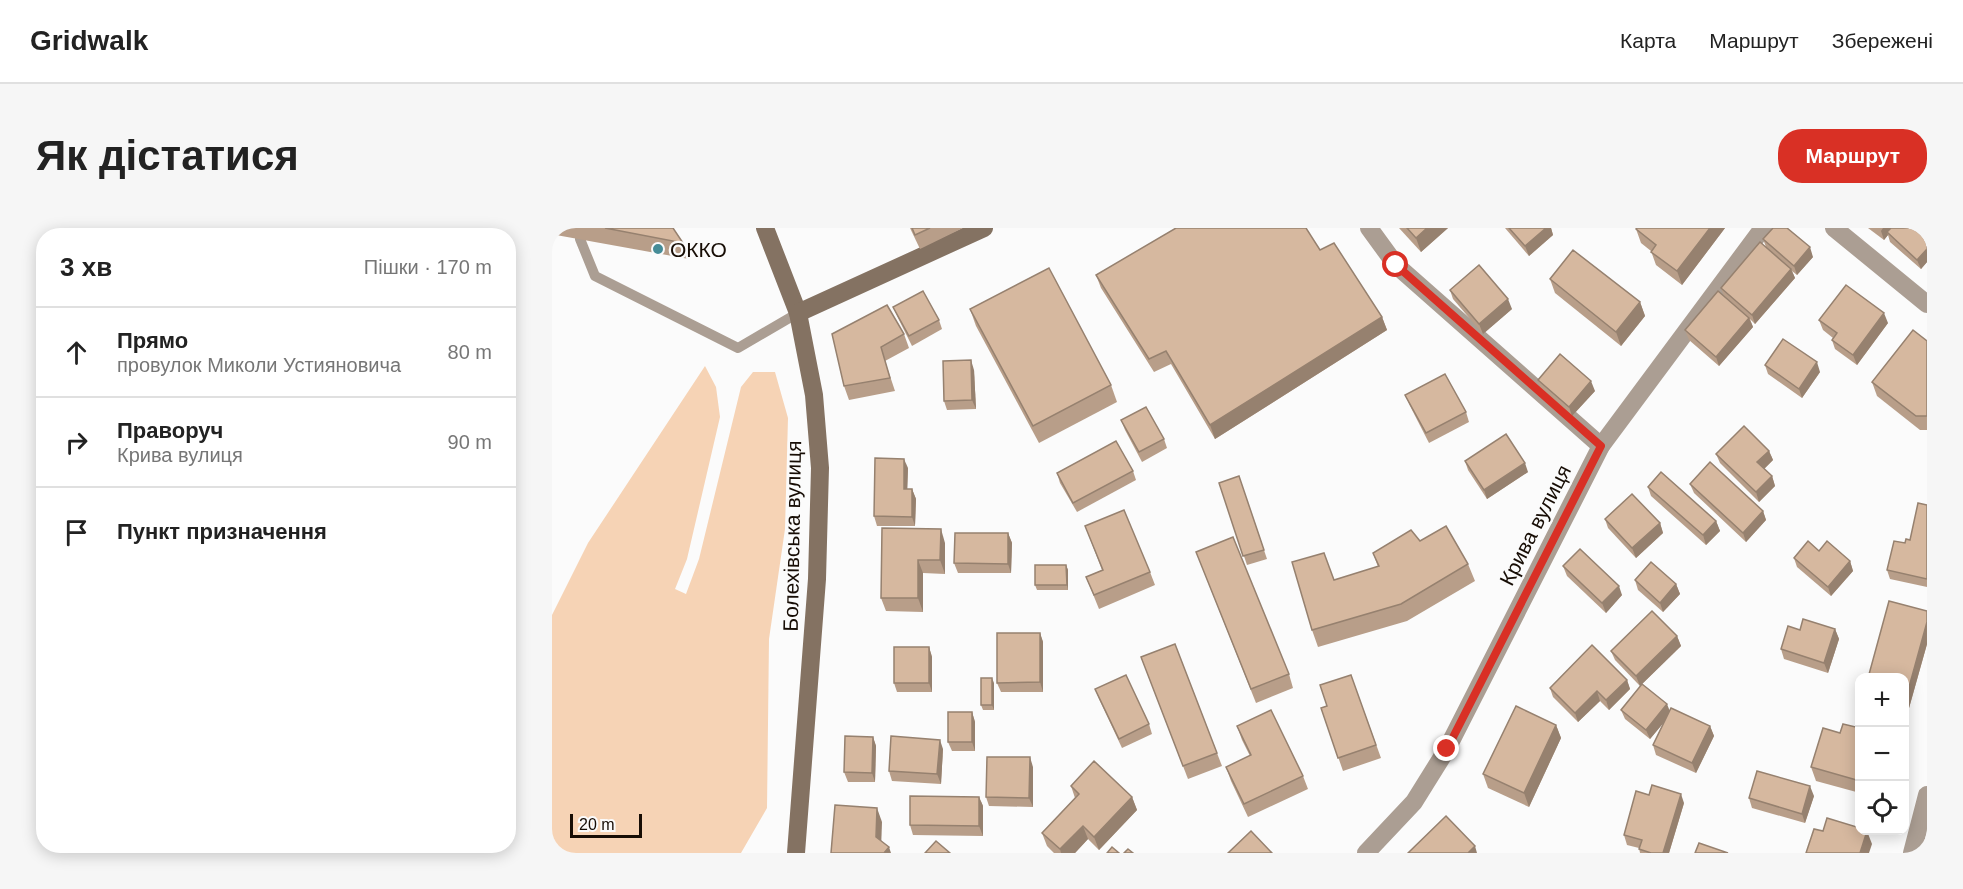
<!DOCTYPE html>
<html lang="uk">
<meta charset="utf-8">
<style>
body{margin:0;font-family:Arial,sans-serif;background:#f6f6f6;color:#222}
.controls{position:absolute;right:18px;bottom:18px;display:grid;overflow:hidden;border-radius:12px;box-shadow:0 3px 15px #0003}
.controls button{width:54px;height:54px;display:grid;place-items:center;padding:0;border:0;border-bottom:2px solid #e0e0e0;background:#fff;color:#222;font:30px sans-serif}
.scale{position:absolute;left:18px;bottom:15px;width:72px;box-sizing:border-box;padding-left:6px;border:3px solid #170d05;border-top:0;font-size:16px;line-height:21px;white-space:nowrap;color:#170d05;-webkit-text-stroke:4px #fbfbfb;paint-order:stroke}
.stop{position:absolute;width:18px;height:18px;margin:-14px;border:4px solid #d93025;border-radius:50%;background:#fff}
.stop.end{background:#d93025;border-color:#fff;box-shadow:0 2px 6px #0008}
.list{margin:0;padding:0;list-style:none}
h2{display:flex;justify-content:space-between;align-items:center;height:78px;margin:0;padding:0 24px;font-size:26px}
h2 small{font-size:20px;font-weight:400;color:#767676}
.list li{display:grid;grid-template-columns:39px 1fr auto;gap:18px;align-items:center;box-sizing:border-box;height:90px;padding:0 24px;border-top:2px solid #e0e0e0}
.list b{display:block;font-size:22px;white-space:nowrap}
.list p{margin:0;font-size:20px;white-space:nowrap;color:#767676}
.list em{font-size:20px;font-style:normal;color:#767676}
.icon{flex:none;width:33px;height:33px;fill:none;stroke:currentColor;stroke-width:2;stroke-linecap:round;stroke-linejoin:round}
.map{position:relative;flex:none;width:1375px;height:625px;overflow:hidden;border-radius:24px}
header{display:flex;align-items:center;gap:36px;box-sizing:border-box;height:84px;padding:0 30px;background:#fff;border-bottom:2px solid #e0e0e0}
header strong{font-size:28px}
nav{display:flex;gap:33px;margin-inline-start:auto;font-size:21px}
.intro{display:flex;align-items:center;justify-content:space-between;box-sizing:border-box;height:144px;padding:0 36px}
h1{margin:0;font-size:42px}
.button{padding:15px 27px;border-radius:24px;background:#d93025;color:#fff;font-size:21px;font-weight:700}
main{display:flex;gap:36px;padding:0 36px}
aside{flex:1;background:#fff;border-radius:24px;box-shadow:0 3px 15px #0003}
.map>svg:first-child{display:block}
</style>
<header>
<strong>Gridwalk</strong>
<nav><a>Карта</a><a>Маршрут</a><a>Збережені</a></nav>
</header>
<div class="intro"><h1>Як дістатися</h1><a class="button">Маршрут</a></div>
<main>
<aside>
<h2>3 хв<small>Пішки · 170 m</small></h2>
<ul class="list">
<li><svg class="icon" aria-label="ahead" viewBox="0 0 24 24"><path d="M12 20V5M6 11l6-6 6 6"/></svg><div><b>Прямо</b><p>провулок Миколи Устияновича</p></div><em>80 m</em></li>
<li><svg class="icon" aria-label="right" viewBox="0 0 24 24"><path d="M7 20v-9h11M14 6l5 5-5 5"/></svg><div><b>Праворуч</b><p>Крива вулиця</p></div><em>90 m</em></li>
<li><svg class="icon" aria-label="arrive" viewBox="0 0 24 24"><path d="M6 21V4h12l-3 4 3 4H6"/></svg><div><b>Пункт призначення</b></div></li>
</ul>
</aside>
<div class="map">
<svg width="1375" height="625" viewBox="0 0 1375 625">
<rect width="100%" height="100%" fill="#fbfbfb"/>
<polygon fill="#f6d3b5" points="153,138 164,159 168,189 135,331 123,361 134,366 147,331 189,159 201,144 223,144 236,190 233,301 217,411 215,580 189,625 0,625 0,387 36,315"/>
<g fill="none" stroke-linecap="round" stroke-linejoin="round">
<polyline stroke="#ab9e93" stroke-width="10" points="28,11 43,48 186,120 246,85"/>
<g stroke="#ab9e93" stroke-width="18">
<polyline points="817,0 844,37 1049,218"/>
<polyline points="1282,0 1375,76"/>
<polyline points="814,625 862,574 895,521 1049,218 1211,0"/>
<polyline points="1360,625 1375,567"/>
</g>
<g stroke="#847262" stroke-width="18">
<polyline points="213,0 246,85 262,167 268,240 265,351 244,625"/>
<polyline points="246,85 432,0"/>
</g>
</g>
<g fill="#b89e89">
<polygon points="0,0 121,0 131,15 137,31 4,7"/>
<polygon points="358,0 411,0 368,21"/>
<polygon points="847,0 896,0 869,24"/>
<polygon points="953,0 999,0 1001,7 977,28"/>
<polygon points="1085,0 1173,0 1130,57 1104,37 1099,23 1089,15 1084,1"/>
<polygon points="1316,0 1375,0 1375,34 1369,41 1338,14 1336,7 1332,12"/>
<polygon points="1211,11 1261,29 1245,47 1240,43 1243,50 1203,96 1198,91 1201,99 1167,138 1137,112 1133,102 1172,68 1169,60 1214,19"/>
<polygon points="768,22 830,89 835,102 663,211 619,136 602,144 549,60 544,47"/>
<polygon points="998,51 1088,74 1093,88 1069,118 1003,65"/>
<polygon points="898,62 960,81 931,106 901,71"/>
<polygon points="341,79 387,92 390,101 360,118 345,88"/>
<polygon points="418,81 559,157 565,174 487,215 424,98"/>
<polygon points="1267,92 1336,95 1305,137 1283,121 1280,112 1281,110 1271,102"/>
<polygon points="280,106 352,106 357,120 333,133 343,163 297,172 292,158"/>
<polygon points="1375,113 1375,202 1368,202 1325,168 1320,154"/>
<polygon points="1213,137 1268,144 1250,170 1216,146"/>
<polygon points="422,142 424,181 395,182 392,173"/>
<polygon points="986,152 1043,163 1020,188 989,162"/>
<polygon points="853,167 914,184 917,194 877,215 857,176"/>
<polygon points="569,192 612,211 615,220 590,234 573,202"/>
<polygon points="1217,223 1221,232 1212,241 1220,248 1223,258 1207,274 1168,235 1164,226"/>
<polygon points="913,233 976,244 935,271 916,242"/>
<polygon points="356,240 355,261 360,261 364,271 363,298 325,298 322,288"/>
<polygon points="581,243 584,252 525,284 508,255 505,245"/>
<polygon points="687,248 715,331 695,337 667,255"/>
<polygon points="1138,256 1211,283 1214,292 1194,314 1142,265"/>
<polygon points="1096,259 1164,293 1168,303 1154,317 1099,268"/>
<polygon points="1375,277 1375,359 1338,351 1335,342 1353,315 1358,312"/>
<polygon points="1053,291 1108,295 1111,305 1084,330 1056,300"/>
<polygon points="533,298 598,344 603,357 547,381 534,349 550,342"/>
<polygon points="330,300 393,315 393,346 371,345 371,384 334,383 329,370"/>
<polygon points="456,305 460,315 459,345 406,345 402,335"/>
<polygon points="868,313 916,336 923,353 855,393 766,419 760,402 782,352 826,339 821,325"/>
<polygon points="1267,323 1298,333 1301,343 1279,368 1245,339 1242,330"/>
<polygon points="644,324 737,446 741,460 704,475"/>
<polygon points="514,337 516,342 516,362 485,362 483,357"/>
<polygon points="1011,338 1070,367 1054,385 1015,348"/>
<polygon points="1083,352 1124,356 1128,366 1111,384 1086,362"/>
<polygon points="1375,383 1375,416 1357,480 1353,479 1353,450"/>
<polygon points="1283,401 1287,411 1276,445 1232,431 1229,421 1248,402"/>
<polygon points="488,405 491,414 491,464 449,464 445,455"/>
<polygon points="1125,408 1129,418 1088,458 1063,432 1059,423"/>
<polygon points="623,416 670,538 636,551 589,429"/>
<polygon points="377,419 380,429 380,464 345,464 342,455"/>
<polygon points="799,447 829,530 791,543 769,480 775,478"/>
<polygon points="1075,452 1078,461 1057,482 1048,473 1026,494 1001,469 998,460"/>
<polygon points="442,455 442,482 431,482 429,477"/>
<polygon points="543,461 597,496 600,506 570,520 547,471"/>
<polygon points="1069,482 1118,482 1158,498 1162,508 1144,545 1104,527 1101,517 1112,494 1098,511 1073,491"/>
<polygon points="420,484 423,494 423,523 400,523 396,514"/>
<polygon points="1004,497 1009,510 977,579 936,560 931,546"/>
<polygon points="685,498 751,548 756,561 696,589 679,553 674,539 698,528 690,512"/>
<polygon points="1308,500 1308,565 1264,553 1259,539 1288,505"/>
<polygon points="321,509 324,518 323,554 296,554 292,544"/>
<polygon points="391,521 389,556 340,553 337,543"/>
<polygon points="481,539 481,579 437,578 434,569"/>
<polygon points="519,558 580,569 585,582 547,622 536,611 523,625 502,625 495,618 490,605 523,570"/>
<polygon points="1262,568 1253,595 1200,580 1197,570"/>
<polygon points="427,569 431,578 431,608 361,607 358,597"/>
<polygon points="1132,575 1117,625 1088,625 1087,620 1075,617 1072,607"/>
</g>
<g fill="#96816f">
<polygon points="875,0 896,0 869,24 864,10"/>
<polygon points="994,0 999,0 1001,7 977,28 973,18"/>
<polygon points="1158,0 1173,0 1130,57 1125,43"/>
<polygon points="1331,0 1341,0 1335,4 1336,7 1332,12 1329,3"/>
<polygon points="1258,19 1261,29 1245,47 1242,38"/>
<polygon points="1375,21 1375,34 1369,41 1365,32"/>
<polygon points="1239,41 1243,50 1203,96 1200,87"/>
<polygon points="956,71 960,81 931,106 927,96"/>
<polygon points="1088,74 1093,88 1069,118 1064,104"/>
<polygon points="1332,85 1336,95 1305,137 1301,127"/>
<polygon points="830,89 835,102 663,211 658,197"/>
<polygon points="1197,90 1201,99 1167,138 1164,129"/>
<polygon points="419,132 422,142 424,181 420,172"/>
<polygon points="1265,134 1268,144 1250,170 1247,161"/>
<polygon points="1039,153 1043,163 1020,188 1017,179"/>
<polygon points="1217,223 1221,232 1209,244 1205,234"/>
<polygon points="352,231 356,240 355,271 352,261"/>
<polygon points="973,235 976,244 935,271 932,262"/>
<polygon points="1220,248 1223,258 1207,274 1204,264"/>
<polygon points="360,261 364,271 363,298 360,289"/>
<polygon points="1211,283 1214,292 1194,314 1191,305"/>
<polygon points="1164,293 1168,303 1154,317 1151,307"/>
<polygon points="1108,295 1111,305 1084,330 1080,320"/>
<polygon points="389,301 393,315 393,346 388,332"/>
<polygon points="456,305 460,315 459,345 456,336"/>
<polygon points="366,332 371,345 371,384 366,370"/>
<polygon points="1298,333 1301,343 1279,368 1276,359"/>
<polygon points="514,337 516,342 516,362 515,357"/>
<polygon points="1124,356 1128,366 1111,384 1108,375"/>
<polygon points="1067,358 1070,367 1054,385 1050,375"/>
<polygon points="1375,394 1375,416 1357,480 1354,470"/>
<polygon points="1283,401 1287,411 1276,445 1272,435"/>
<polygon points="488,405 491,414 491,464 488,454"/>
<polygon points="1125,408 1129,418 1088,458 1084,448"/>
<polygon points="377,419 380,429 380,464 377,455"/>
<polygon points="440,450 442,455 442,482 440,477"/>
<polygon points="1075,452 1078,461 1057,482 1054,472"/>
<polygon points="1045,463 1048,473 1026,494 1023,485"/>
<polygon points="1115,476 1119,486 1098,511 1094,502"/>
<polygon points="420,484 423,494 423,523 420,514"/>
<polygon points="1004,497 1009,510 977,579 972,565"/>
<polygon points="1158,498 1162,508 1144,545 1140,535"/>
<polygon points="321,509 324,518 323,554 320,545"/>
<polygon points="388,512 391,521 389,556 385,546"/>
<polygon points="478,529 481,539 481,579 477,570"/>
<polygon points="1258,558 1262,568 1253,595 1250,586"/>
<polygon points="1129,566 1132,575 1117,625 1111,625"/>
<polygon points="427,569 431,578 431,608 427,598"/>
<polygon points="580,569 585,582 547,622 542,609"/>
<polygon points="325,580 330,594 329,622 324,609"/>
<polygon points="531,598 536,611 523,625 509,625 508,621"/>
<polygon points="1315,603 1320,616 1317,625 1308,625"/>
<polygon points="923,618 925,625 916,625"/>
<polygon points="337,619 339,625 332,625"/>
</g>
<g fill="#d6b89f" stroke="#96816f" stroke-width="1.5">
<polygon points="53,0 121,0 131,15"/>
<polygon points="360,0 378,0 363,7"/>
<polygon points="624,0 754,0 768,22 782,15 830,89 658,197 614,123 597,131 544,47"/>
<polygon points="855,0 875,0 864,10"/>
<polygon points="957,0 994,0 973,18"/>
<polygon points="1085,0 1158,0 1125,43 1099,24 1104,17 1084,1"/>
<polygon points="1221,0 1235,0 1258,19 1242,38 1211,11"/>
<polygon points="1339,0 1375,0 1375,21 1365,32 1335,4"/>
<polygon points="1208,14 1239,41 1200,87 1169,60"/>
<polygon points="1021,22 1088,74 1064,104 998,51"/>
<polygon points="927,37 956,71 927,96 898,62"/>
<polygon points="497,40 559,157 481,198 418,81"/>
<polygon points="1294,57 1332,85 1301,127 1280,112 1285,105 1267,92"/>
<polygon points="371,63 387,92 357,108 341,79"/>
<polygon points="1166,63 1197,90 1164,129 1133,102"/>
<polygon points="335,77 352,106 329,119 338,150 292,158 280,106"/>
<polygon points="1361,102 1375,113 1375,188 1364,188 1320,154"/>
<polygon points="1231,111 1265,134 1247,161 1213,137"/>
<polygon points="1008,126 1039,153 1017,179 986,152"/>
<polygon points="419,132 420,172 392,173 391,133"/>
<polygon points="893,146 914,184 874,205 853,167"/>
<polygon points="594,179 612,211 587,224 569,192"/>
<polygon points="1192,198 1217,223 1205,234 1220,248 1204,264 1164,226"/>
<polygon points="954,206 973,235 932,262 913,233"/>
<polygon points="564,213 581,243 521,275 505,245"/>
<polygon points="323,230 352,231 352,261 360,261 360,289 322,288"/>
<polygon points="1158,234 1211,283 1191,305 1138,256"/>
<polygon points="1109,244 1164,293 1151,307 1096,259"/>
<polygon points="687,248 712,322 691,328 667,255"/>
<polygon points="1080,266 1108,295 1080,320 1053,291"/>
<polygon points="1366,275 1375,277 1375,351 1335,342 1342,313 1353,315 1354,311 1358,312"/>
<polygon points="572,282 598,344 542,367 534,349 551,342 533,298"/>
<polygon points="894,298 916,336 849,376 760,402 740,334 772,325 782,352 827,338 821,325 859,302 868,313"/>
<polygon points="330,300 389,301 388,332 366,332 366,370 329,370"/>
<polygon points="403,305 456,305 456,336 402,335"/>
<polygon points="681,309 737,446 699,461 644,324"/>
<polygon points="1256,313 1267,323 1275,313 1298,333 1276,359 1242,330"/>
<polygon points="1028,321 1067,358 1050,375 1011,338"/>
<polygon points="1099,334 1124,356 1108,375 1083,352"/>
<polygon points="483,337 514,337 515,357 483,357"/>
<polygon points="1337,373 1375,383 1375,394 1354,470 1353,470 1353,450 1316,450"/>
<polygon points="1100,383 1125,408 1084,448 1059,423"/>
<polygon points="1251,391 1283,401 1272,435 1229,421 1236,398 1248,402"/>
<polygon points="445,405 488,405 488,454 445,455"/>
<polygon points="623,416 665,525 631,538 589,429"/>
<polygon points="1040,417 1075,452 1054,472 1045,463 1023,485 998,460"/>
<rect x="342" y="419" width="35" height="36"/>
<polygon points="574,447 597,496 567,511 543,461"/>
<polygon points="799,447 824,517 786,530 769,480 775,478 768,457"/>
<rect x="429" y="450" width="11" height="27"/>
<polygon points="1090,456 1115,476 1094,502 1069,482"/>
<polygon points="964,478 1004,497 972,565 931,546"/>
<polygon points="1119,480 1158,498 1140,535 1101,517"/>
<polygon points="719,482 751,548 692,576 674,539 699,527 685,498"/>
<rect x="396" y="484" width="24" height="30"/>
<polygon points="1291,496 1308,500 1308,553 1259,539 1271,500 1288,505"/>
<polygon points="293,508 321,509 320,545 292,544"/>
<polygon points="339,508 388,512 385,546 337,543"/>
<polygon points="435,529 478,529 477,570 434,569"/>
<polygon points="542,533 580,569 542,609 531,598 508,621 490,605 527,566 519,558"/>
<polygon points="1205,543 1258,558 1250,586 1197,570"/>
<polygon points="1100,557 1129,566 1111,625 1099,625 1087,621 1090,612 1072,607 1084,563 1097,567"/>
<polygon points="358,568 427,569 427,598 358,597"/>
<polygon points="283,577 325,580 324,609 337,619 332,625 279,625"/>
<polygon points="894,588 923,618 916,625 856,625"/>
<polygon points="1275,590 1308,600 1308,603 1315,603 1308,625 1254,625 1262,601 1271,603"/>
<polygon points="699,603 720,625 676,625"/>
<polygon points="384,613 398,625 373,625"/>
<polygon points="1147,615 1176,625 1143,625"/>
<polygon points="560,619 567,625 555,625"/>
<polygon points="576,621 581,625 572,625"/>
</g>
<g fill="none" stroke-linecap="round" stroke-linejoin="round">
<polyline stroke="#d93025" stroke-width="8" points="844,37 1049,218 895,521"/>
</g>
<circle fill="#468c97" stroke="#fbfbfb" stroke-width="2" cx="106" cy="21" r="6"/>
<g text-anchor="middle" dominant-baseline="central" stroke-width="4.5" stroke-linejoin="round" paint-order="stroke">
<g font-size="21" fill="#170d05" stroke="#fbfbfb" text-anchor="start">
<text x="118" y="21">ОККО</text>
</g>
<g font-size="21" fill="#170d05" stroke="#fbfbfb">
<text transform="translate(983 297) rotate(-63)">Крива вулиця</text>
<text transform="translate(240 308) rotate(-89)">Болехівська вулиця</text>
</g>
</g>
</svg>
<div class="controls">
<button>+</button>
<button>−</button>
<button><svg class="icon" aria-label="locate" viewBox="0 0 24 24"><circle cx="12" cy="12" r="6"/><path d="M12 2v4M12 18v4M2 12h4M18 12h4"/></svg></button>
</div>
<div class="scale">20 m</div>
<div class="stop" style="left:844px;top:37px"></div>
<div class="stop end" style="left:895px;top:521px"></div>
</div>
</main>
